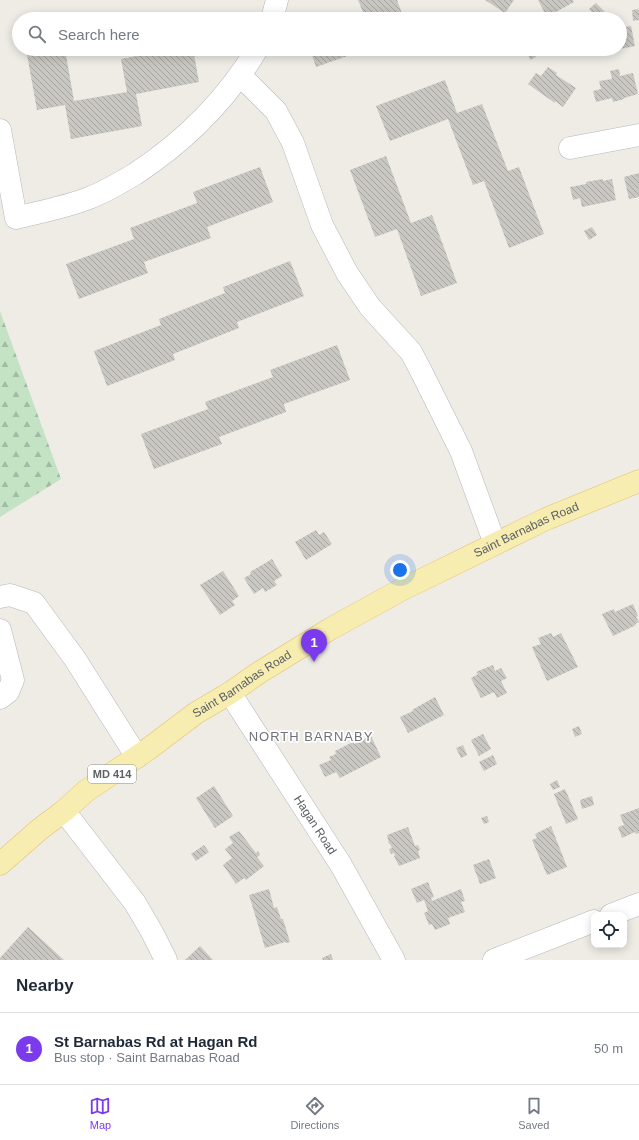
<!DOCTYPE html>
<meta charset="utf-8">
<style>
body{margin:0;font-family:Arial,sans-serif;background:#f2f2f3;color:#1f2937}
.controls{position:absolute;right:12px;bottom:12px;display:grid;overflow:hidden;border-radius:8px;box-shadow:0 2px 10px #0003}
.controls button{width:36px;height:36px;display:grid;place-items:center;padding:0;border:0;border-bottom:1px solid #e0e1e3;background:#fff;color:#1f2937;font:20px sans-serif}
.you{position:absolute;left:400px;top:570px;width:14px;height:14px;margin:-10px;border:3px solid #fff;border-radius:50%;background:#1a73e8;box-shadow:0 0 0 6px #1a73e833}
.badge{display:grid;place-items:center;width:26px;height:26px;border-radius:50%;background:#7c3aed;color:#fff;font-size:13px;font-weight:700}
.pin{position:absolute;translate:-50% -33px;filter:drop-shadow(0 1px 2px #0008)}
.pin::after{content:'';position:absolute;top:21px;width:14px;height:12px;background:inherit;clip-path:polygon(0 0,100% 0,50% 100%)}
.list{margin:0;padding:0;list-style:none}
h2{display:flex;justify-content:space-between;align-items:center;height:52px;margin:0;padding:0 16px;font-size:17px}
h2 small{font-size:13px;font-weight:400;color:#747a83}
.list li{display:grid;grid-template-columns:26px 1fr auto;gap:12px;align-items:center;box-sizing:border-box;height:72px;padding:0 16px;border-top:1px solid #e0e1e3}
.list b{display:block;font-size:15px;white-space:nowrap}
.list p{margin:0;font-size:13px;white-space:nowrap;color:#747a83}
.list em{font-size:13px;font-style:normal;color:#747a83}
.icon{flex:none;width:22px;height:22px;fill:none;stroke:currentColor;stroke-width:2;stroke-linecap:round;stroke-linejoin:round}
.map{position:relative;flex:none;width:639px;height:960px;overflow:hidden}
.search{position:absolute;background:#fff;box-shadow:0 2px 10px #0003;left:12px;right:12px;top:12px;height:44px;display:flex;align-items:center;gap:10px;box-sizing:border-box;padding:0 14px;border-radius:22px;color:#747a83;font-size:15px}
.sheet{height:124px;background:#fff}
nav{display:flex;justify-content:space-around;align-items:center;box-sizing:border-box;height:56px;border-top:1px solid #e0e1e3;background:#fff;font-size:11px;color:#747a83}
nav a{display:grid;justify-items:center;gap:2px}
nav .on{color:#7c3aed}
.map>svg:first-child{display:block}
</style>
<div class="map">
<svg width="639" height="960" viewBox="0 0 639 960">
<defs>
<pattern id="forest-firs" width="22" height="20" patternUnits="userSpaceOnUse"><rect width="22" height="20" fill="#c4e3c5"/><path d="M5 1l3.5 6h-7zM16 11l3.5 6h-7z" fill="#a2bba4"/></pattern>
<pattern id="building-back-hatch" width="6" height="6" patternUnits="userSpaceOnUse"><rect width="6" height="6" fill="#c9c7c2"/><path d="M-1 5l2 2M0 0l6 6M5-1l2 2" fill="none" stroke="#a6a5a1"/></pattern>
</defs>
<rect width="100%" height="100%" fill="#eeece5"/>
<polygon fill="url(#forest-firs)" points="0,311 61,479 0,517"/>
<g fill="url(#building-back-hatch)">
<polygon points="358,0 397,0 404,19 343,19 363,12"/>
<polygon points="485,0 514,0 505,13"/>
<polygon points="538,0 573,0 574,2 547,17"/>
<polygon points="596,3 606,13 600,19 598,19 589,9"/>
<polygon points="639,9 639,20 633,21 632,10"/>
<polygon points="631,26 635,46 620,49 620,28"/>
<polygon points="26,49 65,49 74,101 127,92 121,59 174,49 193,49 199,82 136,94 142,126 71,139 65,105 37,110"/>
<polygon points="310,49 367,49 316,67"/>
<polygon points="534,49 536,57 530,60 527,52"/>
<polygon points="548,67 557,73 556,75 576,88 563,107 555,101 555,103 528,84 536,73 541,76"/>
<polygon points="619,69 620,76 633,73 638,94 624,98 624,99 613,102 612,98 596,102 593,91 601,89 599,81 612,79 610,71"/>
<polygon points="445,80 457,113 482,104 508,171 519,167 544,234 509,248 484,181 473,185 448,119 390,141 376,106"/>
<polygon points="386,156 411,223 432,215 457,283 421,296 397,229 375,237 350,170"/>
<polygon points="260,167 273,202 207,227 211,238 144,262 148,273 79,299 66,264 134,239 130,228 197,203 193,192"/>
<polygon points="639,173 639,197 629,199 624,177"/>
<polygon points="603,179 603,181 612,179 616,200 582,207 580,198 573,200 570,187 586,184 586,182"/>
<polygon points="592,227 597,235 589,240 584,231"/>
<polygon points="290,261 304,296 237,322 239,328 173,354 175,360 107,386 94,351 161,325 159,319 225,293 223,287"/>
<polygon points="337,345 350,380 284,404 286,412 219,437 222,444 154,469 141,434 208,409 205,402 273,377 270,370"/>
<polygon points="316,530 319,535 324,532 332,544 306,560 295,542"/>
<polygon points="272,559 282,576 274,581 277,585 265,592 263,588 254,594 244,578 251,574 250,572"/>
<polygon points="223,571 239,596 232,601 235,605 220,615 200,585"/>
<polygon points="633,604 638,616 636,617 639,622 635,624 636,625 613,636 602,614 614,609 615,612"/>
<polygon points="551,633 553,637 561,633 578,667 547,681 532,647 541,644 538,638"/>
<polygon points="493,665 495,671 501,668 507,678 501,681 507,693 497,698 494,692 481,698 471,678 478,674 476,672"/>
<polygon points="435,697 444,715 408,733 400,717 413,711 412,710"/>
<polygon points="579,726 582,734 575,737 572,729"/>
<polygon points="483,734 491,749 479,756 471,740"/>
<polygon points="371,736 381,757 340,778 336,772 325,777 319,765 331,760 329,757 336,754 335,751 353,742 354,744"/>
<polygon points="463,745 467,755 461,758 456,748"/>
<polygon points="493,755 497,764 484,771 479,762"/>
<polygon points="557,780 560,787 553,790 550,784"/>
<polygon points="214,786 233,816 215,828 196,798"/>
<polygon points="565,789 578,819 566,824 554,794"/>
<polygon points="592,796 594,805 582,809 580,800"/>
<polygon points="639,808 639,833 636,834 635,832 622,838 618,827 624,825 620,815"/>
<polygon points="487,816 489,822 484,824 481,818"/>
<polygon points="551,826 567,867 547,875 532,840 537,838 535,834"/>
<polygon points="408,827 415,846 418,845 420,850 418,851 420,858 399,866 394,856 395,855 394,853 391,854 389,849 392,848 390,844 389,844 387,835"/>
<polygon points="239,831 256,853 258,851 260,855 257,857 264,866 246,880 244,878 236,884 223,865 232,858 225,849 233,843 229,837"/>
<polygon points="204,845 209,852 196,861 191,854"/>
<polygon points="489,859 496,878 480,884 473,865"/>
<polygon points="428,882 434,897 431,898 432,901 461,889 465,901 461,902 465,912 448,918 450,924 435,930 432,924 429,925 424,913 428,911 424,900 417,903 411,889"/>
<polygon points="269,889 274,908 277,907 281,919 283,919 290,942 286,943 285,942 265,948 249,895"/>
<polygon points="28,927 64,960 0,960 0,958"/>
<polygon points="200,946 213,960 185,960"/>
<polygon points="331,954 333,960 323,960 322,958"/>
</g>
<g fill="none" stroke-linecap="round" stroke-linejoin="round">
<g stroke="#b6b7bb" stroke-width="23">
<g id="minor">
<polyline points="272,19 277,0"/>
<polyline points="240,75 276,111 293,143 322,225 347,273 370,307 411,352 422,373 461,451 495,544"/>
<path d="M0 130 16 218C40 212 66 207 89 198 105 192 120 183 135 174 184 142 227 99 257 49"/>
<polyline points="570,148 639,135"/>
<polyline points="0,597 10,595 34,603 75,659 137,757"/>
<polyline points="0,630 13,680 8,692 0,698"/>
<path id="s1" d="M230 693 341 865 394 960"/>
<polyline points="64,811 135,903 152,932 166,960"/>
<polyline points="611,915 639,904"/>
<polyline points="494,960 594,921"/>
</g>
</g>
<g stroke="#e3c369" stroke-width="23">
<g id="major">
<path id="s2" d="M0 864 40 829 64 811 86 791 147 750 196 713 230 693 257 674 330 629 401 590 546 519 639 481"/>
</g>
</g>
<use href="#minor" stroke="#fff" stroke-width="22"/>
<use href="#major" stroke="#f7edb1" stroke-width="22"/>
</g>
<g text-anchor="middle" dominant-baseline="central" stroke-width="3.5" stroke-linejoin="round" paint-order="stroke">
<rect fill="#fff" stroke="#8e9092" stroke-width="1" x="88" y="765" width="48" height="18" rx="3"/>
<g font-size="11" font-weight="bold" fill="#5d6064">
<text x="112" y="774">MD 414</text>
</g>
<g font-size="12" fill="#5d6064" stroke="#fff">
<text stroke="none"><textPath href="#s2" startOffset="626">Saint Barnabas Road</textPath></text>
<text stroke="none"><textPath href="#s2" startOffset="302">Saint Barnabas Road</textPath></text>
<text stroke="none"><textPath href="#s1" startOffset="157">Hagan Road</textPath></text>
</g>
<g font-size="13" letter-spacing="1" fill="#6e7276" stroke="#fff">
<text x="311" y="736">NORTH BARNABY</text>
</g>
</g>
</svg>
<div class="controls">
<button><svg class="icon" aria-label="locate" viewBox="0 0 24 24"><circle cx="12" cy="12" r="6"/><path d="M12 2v4M12 18v4M2 12h4M18 12h4"/></svg></button>
</div>
<div class="you"></div>
<div class="pin badge" style="left:314px;top:662px">1</div>
<div class="search"><svg class="icon" aria-label="search" viewBox="0 0 24 24"><circle cx="10" cy="10" r="6"/><path d="M15 15l6 6"/></svg>Search here</div>
</div>
<section class="sheet">
<h2>Nearby<small></small></h2>
<ul class="list">
<li><span class="badge">1</span><div><b>St Barnabas Rd at Hagan Rd</b><p>Bus stop · Saint Barnabas Road</p></div><em>50 m</em></li>
</ul>
</section>
<nav>
<a class="on"><svg class="icon" aria-label="map" viewBox="0 0 24 24"><path d="M3 6l6-2 6 2 6-2v14l-6 2-6-2-6 2zM9 4v14M15 6v14"/></svg>Map</a>
<a><svg class="icon" aria-label="directions" viewBox="0 0 24 24"><path d="M12 3l9 9-9 9-9-9zM9 14v-3h6M13 9l2 2-2 2"/></svg>Directions</a>
<a><svg class="icon" aria-label="saved" viewBox="0 0 24 24"><path d="M7 4h10v16l-5-4-5 4z"/></svg>Saved</a>
</nav>
